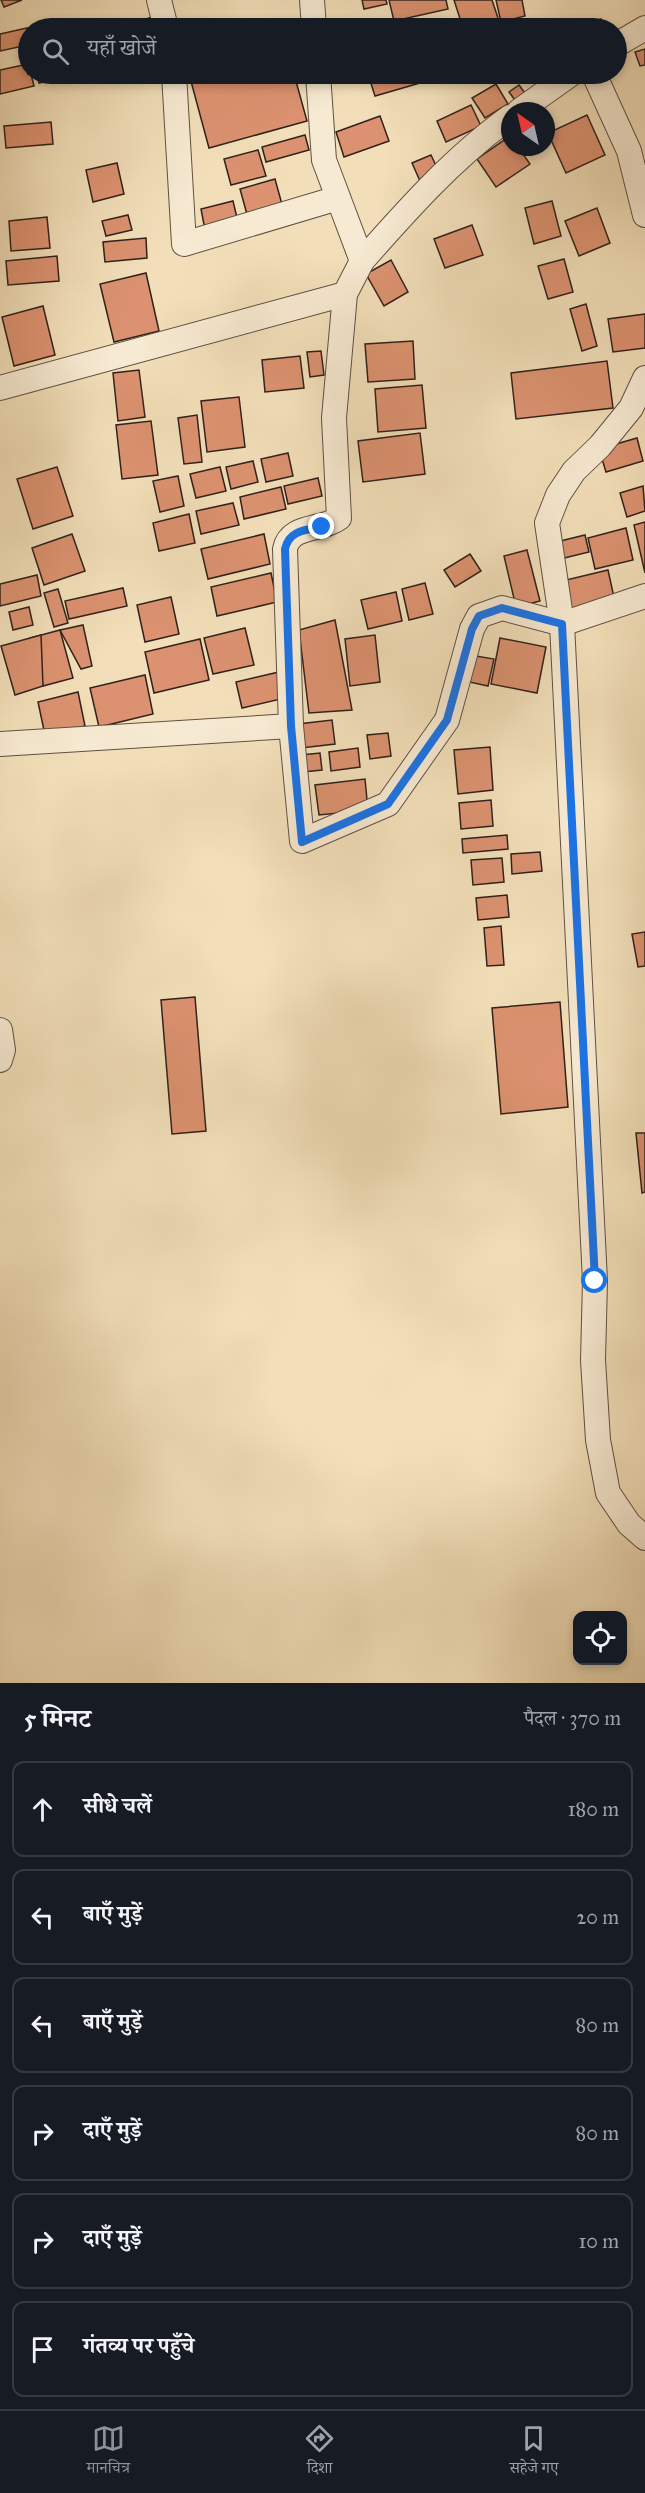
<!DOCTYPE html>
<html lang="hi">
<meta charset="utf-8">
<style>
body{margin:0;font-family:"IM FELL Great Primer","Noto Serif Devanagari",serif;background:#20242c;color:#f1f3f6}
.controls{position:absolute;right:18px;bottom:18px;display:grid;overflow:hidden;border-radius:12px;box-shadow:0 3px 9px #0003}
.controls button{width:54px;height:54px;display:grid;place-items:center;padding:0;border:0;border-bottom:2px solid #363941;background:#171b24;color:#f1f3f6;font:30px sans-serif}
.compass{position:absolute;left:501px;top:102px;width:54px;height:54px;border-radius:50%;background:#171b24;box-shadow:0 3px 9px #0003;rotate:326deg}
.stop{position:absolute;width:18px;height:18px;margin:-14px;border:4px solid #1a73e8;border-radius:50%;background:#fff}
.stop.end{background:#1a73e8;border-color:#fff;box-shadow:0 2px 6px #0008}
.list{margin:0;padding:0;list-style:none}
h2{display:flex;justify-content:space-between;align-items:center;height:78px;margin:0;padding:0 24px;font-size:26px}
h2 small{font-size:20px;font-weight:400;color:#9ea1a6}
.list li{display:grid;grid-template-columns:39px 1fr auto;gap:18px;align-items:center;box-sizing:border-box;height:96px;margin:0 12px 12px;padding:0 12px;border:2px solid #363941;border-radius:12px}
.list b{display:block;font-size:22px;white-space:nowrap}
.list em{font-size:20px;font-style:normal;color:#9ea1a6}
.icon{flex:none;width:33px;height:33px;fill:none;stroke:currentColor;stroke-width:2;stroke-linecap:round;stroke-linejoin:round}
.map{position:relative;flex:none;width:645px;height:1683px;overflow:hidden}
.search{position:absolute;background:#171b24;box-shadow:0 3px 9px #0003;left:18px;right:18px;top:18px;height:66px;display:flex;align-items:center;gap:15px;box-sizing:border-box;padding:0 21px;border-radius:33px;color:#9ea1a6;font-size:22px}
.sheet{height:726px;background:#171b24}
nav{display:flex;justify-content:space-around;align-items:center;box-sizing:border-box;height:84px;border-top:2px solid #363941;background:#171b24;font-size:16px;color:#9ea1a6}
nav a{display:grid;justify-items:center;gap:3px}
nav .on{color:#8c9099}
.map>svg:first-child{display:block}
</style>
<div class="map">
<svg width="645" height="1683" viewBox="0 0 645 1683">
<rect width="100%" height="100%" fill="#f2dfb9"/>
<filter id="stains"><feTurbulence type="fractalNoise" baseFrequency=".00333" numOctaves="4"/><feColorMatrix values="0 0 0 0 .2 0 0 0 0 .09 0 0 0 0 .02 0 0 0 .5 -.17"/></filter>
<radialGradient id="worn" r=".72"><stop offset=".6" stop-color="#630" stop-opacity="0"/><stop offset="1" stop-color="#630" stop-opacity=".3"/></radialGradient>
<g fill="#dc9270" stroke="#30211c" stroke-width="1.5">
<polygon points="1,0 22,0 4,7"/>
<polygon points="362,0 386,0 387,4 364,9"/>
<polygon points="389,0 446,0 448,9 394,21"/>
<polygon points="454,0 492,0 499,21 476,28 463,28"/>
<polygon points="496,0 522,0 525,16 501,22"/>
<polygon points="152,17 156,28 118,28"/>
<polygon points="601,19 606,28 582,28"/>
<polygon points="27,28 28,45 0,51 0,34"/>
<polygon points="645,49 645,65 640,66 635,52"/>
<polygon points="28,64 28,74 31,74 34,86 0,94 0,70"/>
<polygon points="37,74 66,74 67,77 39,83"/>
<polygon points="189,74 294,74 307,121 209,148"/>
<polygon points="368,74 425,74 427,81 375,96"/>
<polygon points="496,84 508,104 485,118 472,98"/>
<polygon points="519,85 530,100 520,107 509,92"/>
<polygon points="471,105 481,126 446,142 437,121"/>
<polygon points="587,115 605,155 566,173 548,133"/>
<polygon points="380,116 389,141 344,157 336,132"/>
<polygon points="51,122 53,144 6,148 4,126"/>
<polygon points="305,135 309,150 266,162 262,147"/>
<polygon points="510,136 510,147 518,147 530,164 496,187 477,159"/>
<polygon points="258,150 266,176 231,185 224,159"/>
<polygon points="431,155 439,172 420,181 412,163"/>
<polygon points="117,163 124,194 93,202 86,170"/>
<polygon points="275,179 283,208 248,218 240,189"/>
<polygon points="233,201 238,222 205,230 201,209"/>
<polygon points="552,201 561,236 534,244 525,208"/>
<polygon points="597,208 610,243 579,256 565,221"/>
<polygon points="128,215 132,230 106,236 102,221"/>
<polygon points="47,217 50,248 11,251 9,221"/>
<polygon points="472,225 483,255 445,268 434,239"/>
<polygon points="146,238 147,258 105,262 103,242"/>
<polygon points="57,256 59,281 8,285 6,261"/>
<polygon points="564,259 573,292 548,299 538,266"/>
<polygon points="391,260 408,292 384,306 366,274"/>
<polygon points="146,273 159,331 114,342 100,284"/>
<polygon points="586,304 597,346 582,351 570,309"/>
<polygon points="43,306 55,355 14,366 2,317"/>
<polygon points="645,314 645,348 613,352 608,319"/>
<polygon points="413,341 415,379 368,382 365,344"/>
<polygon points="321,351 324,375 310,377 307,352"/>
<polygon points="300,356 304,388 265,392 262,360"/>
<polygon points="607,361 613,408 516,419 511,373"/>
<polygon points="139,370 145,417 118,421 113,373"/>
<polygon points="422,385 426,428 378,432 375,389"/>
<polygon points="239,397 245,447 207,452 201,401"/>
<polygon points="197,415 202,462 184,464 178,418"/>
<polygon points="151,421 158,475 122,479 116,425"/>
<polygon points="420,433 425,474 363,482 358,441"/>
<polygon points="637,438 643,461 606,472 599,449"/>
<polygon points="288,453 293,476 266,482 261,459"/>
<polygon points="253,461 258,482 231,489 226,467"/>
<polygon points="57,467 73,516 33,529 17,479"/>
<polygon points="220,467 226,491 196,498 190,474"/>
<polygon points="178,476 184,506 160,512 153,481"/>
<polygon points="318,478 322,496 288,504 284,486"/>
<polygon points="643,486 645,511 627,517 620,493"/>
<polygon points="281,487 286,509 244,519 240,497"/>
<polygon points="233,503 239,525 201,534 196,511"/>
<polygon points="189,514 195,543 159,551 153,523"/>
<polygon points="645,522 645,573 634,525"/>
<polygon points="626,528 633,560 595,569 588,538"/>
<polygon points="72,534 85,571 44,585 32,548"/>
<polygon points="264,534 270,564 208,579 201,549"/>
<polygon points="585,535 589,552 556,560 552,543"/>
<polygon points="527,550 540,601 516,607 504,556"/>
<polygon points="470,554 481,571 455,587 444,570"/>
<polygon points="608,570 615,602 569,613 562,581"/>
<polygon points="271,573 277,602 217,616 211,587"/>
<polygon points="37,575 41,596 0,606 0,584"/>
<polygon points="425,583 433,614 409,620 402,589"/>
<polygon points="123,588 127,606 69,619 65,601"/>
<polygon points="58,589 68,623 54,627 44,593"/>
<polygon points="396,592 402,621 368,629 361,600"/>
<polygon points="171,597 179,634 145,642 137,605"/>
<polygon points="29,607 33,625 13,630 9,612"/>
<polygon points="335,620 352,710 309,713 299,630"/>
<polygon points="83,625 92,666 81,669 60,630"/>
<polygon points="245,628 254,665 213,674 204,638"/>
<polygon points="60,630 73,678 43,686 30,638"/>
<polygon points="41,635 43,686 15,695 1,646"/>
<polygon points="375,635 380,682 350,686 345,639"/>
<polygon points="500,638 546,647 537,693 491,684"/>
<polygon points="200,639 209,680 154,693 145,652"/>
<polygon points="470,655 494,659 488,686 465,681"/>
<polygon points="279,672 285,698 242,708 236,682"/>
<polygon points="145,675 153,714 99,727 90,688"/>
<polygon points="78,692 85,726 45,735 38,702"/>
<polygon points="332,720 335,744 301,748 298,724"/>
<polygon points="388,733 391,756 370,759 367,735"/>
<polygon points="490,747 493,790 458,794 454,750"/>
<polygon points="358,748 360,767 331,771 329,752"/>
<polygon points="320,753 322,770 303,772 301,755"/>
<polygon points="365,779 368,810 319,815 315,785"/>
<polygon points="491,800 493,826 461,829 459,803"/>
<polygon points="507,835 508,849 463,853 462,839"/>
<polygon points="540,852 542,871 512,874 511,854"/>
<polygon points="502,858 504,882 473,885 471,860"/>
<polygon points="507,895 509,917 478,920 476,898"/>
<polygon points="501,926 504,965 487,966 484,928"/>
<polygon points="645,932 645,966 638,967 632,934"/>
<polygon points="195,997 206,1131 172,1134 161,1000"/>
<polygon points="560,1002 568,1107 501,1114 492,1008"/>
<polygon points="636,1133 645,1133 645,1192 642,1193"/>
</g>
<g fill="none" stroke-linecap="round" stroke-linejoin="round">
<g stroke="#605043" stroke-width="26">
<g id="street">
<polyline points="159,0 166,28"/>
<polyline points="312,0 314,28"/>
<polyline points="616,45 645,28"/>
<polyline points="174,74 184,244 338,198"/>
<path d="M318 74 324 160 362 261 345 294 334 418 339 518C322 531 290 524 285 549L291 726 302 841 388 804 447 720 472 629 479 616 502 608 562 624 645 596"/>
<polyline points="594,74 629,151 645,215"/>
<polyline points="519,111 571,74"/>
<path d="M362 261C407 210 454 157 510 117"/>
<polyline points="645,378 631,408 600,446 574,471 558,495 547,523 562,624 595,1281 593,1360 598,1440 608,1493 629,1524 645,1538"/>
<polyline points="0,388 345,294"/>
<polyline points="0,744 291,726"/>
<polyline points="0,1030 3,1050 0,1060"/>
</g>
</g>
<use href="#street" stroke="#f7ead2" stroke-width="24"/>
</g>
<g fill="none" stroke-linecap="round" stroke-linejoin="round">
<path stroke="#1a73e8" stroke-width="8" d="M322 527C306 530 289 530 285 549L291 726 302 842 388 804 447 720 472 629 479 616 502 608 562 624 595 1281"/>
</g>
<rect width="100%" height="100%" filter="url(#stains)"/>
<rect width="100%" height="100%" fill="url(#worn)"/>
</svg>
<div class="controls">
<button><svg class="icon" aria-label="locate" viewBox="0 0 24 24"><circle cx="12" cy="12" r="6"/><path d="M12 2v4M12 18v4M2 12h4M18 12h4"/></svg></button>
</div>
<svg class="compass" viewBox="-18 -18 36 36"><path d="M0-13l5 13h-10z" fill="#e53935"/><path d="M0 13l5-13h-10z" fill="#9ea1a6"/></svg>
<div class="stop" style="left:595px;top:1281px"></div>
<div class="stop end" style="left:322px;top:527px"></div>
<div class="search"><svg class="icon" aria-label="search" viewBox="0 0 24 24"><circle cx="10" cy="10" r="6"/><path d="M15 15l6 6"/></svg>यहाँ खोजें</div>
</div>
<section class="sheet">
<h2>5 मिनट<small>पैदल · 370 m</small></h2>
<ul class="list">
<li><svg class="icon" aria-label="ahead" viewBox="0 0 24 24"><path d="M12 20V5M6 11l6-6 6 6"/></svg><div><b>सीधे चलें</b></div><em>180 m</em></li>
<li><svg class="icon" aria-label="left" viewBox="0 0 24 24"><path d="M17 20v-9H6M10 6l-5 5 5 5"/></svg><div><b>बाएँ मुड़ें</b></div><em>20 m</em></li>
<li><svg class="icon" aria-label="left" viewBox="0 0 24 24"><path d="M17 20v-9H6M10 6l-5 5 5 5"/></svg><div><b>बाएँ मुड़ें</b></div><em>80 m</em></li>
<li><svg class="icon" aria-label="right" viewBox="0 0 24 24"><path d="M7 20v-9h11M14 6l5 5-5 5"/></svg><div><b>दाएँ मुड़ें</b></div><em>80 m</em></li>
<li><svg class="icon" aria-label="right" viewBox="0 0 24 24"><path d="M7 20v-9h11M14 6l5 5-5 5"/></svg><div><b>दाएँ मुड़ें</b></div><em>10 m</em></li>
<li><svg class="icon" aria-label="arrive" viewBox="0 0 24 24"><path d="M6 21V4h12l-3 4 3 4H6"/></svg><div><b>गंतव्य पर पहुँचे</b></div></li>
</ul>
</section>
<nav>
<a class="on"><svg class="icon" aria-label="map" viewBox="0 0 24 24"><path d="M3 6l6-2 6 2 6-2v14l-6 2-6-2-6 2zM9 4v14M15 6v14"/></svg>मानचित्र</a>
<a><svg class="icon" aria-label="directions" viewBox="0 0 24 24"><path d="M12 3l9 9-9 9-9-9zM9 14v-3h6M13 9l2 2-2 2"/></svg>दिशा</a>
<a><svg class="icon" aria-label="saved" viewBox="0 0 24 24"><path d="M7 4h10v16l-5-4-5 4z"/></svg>सहेजे गए</a>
</nav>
